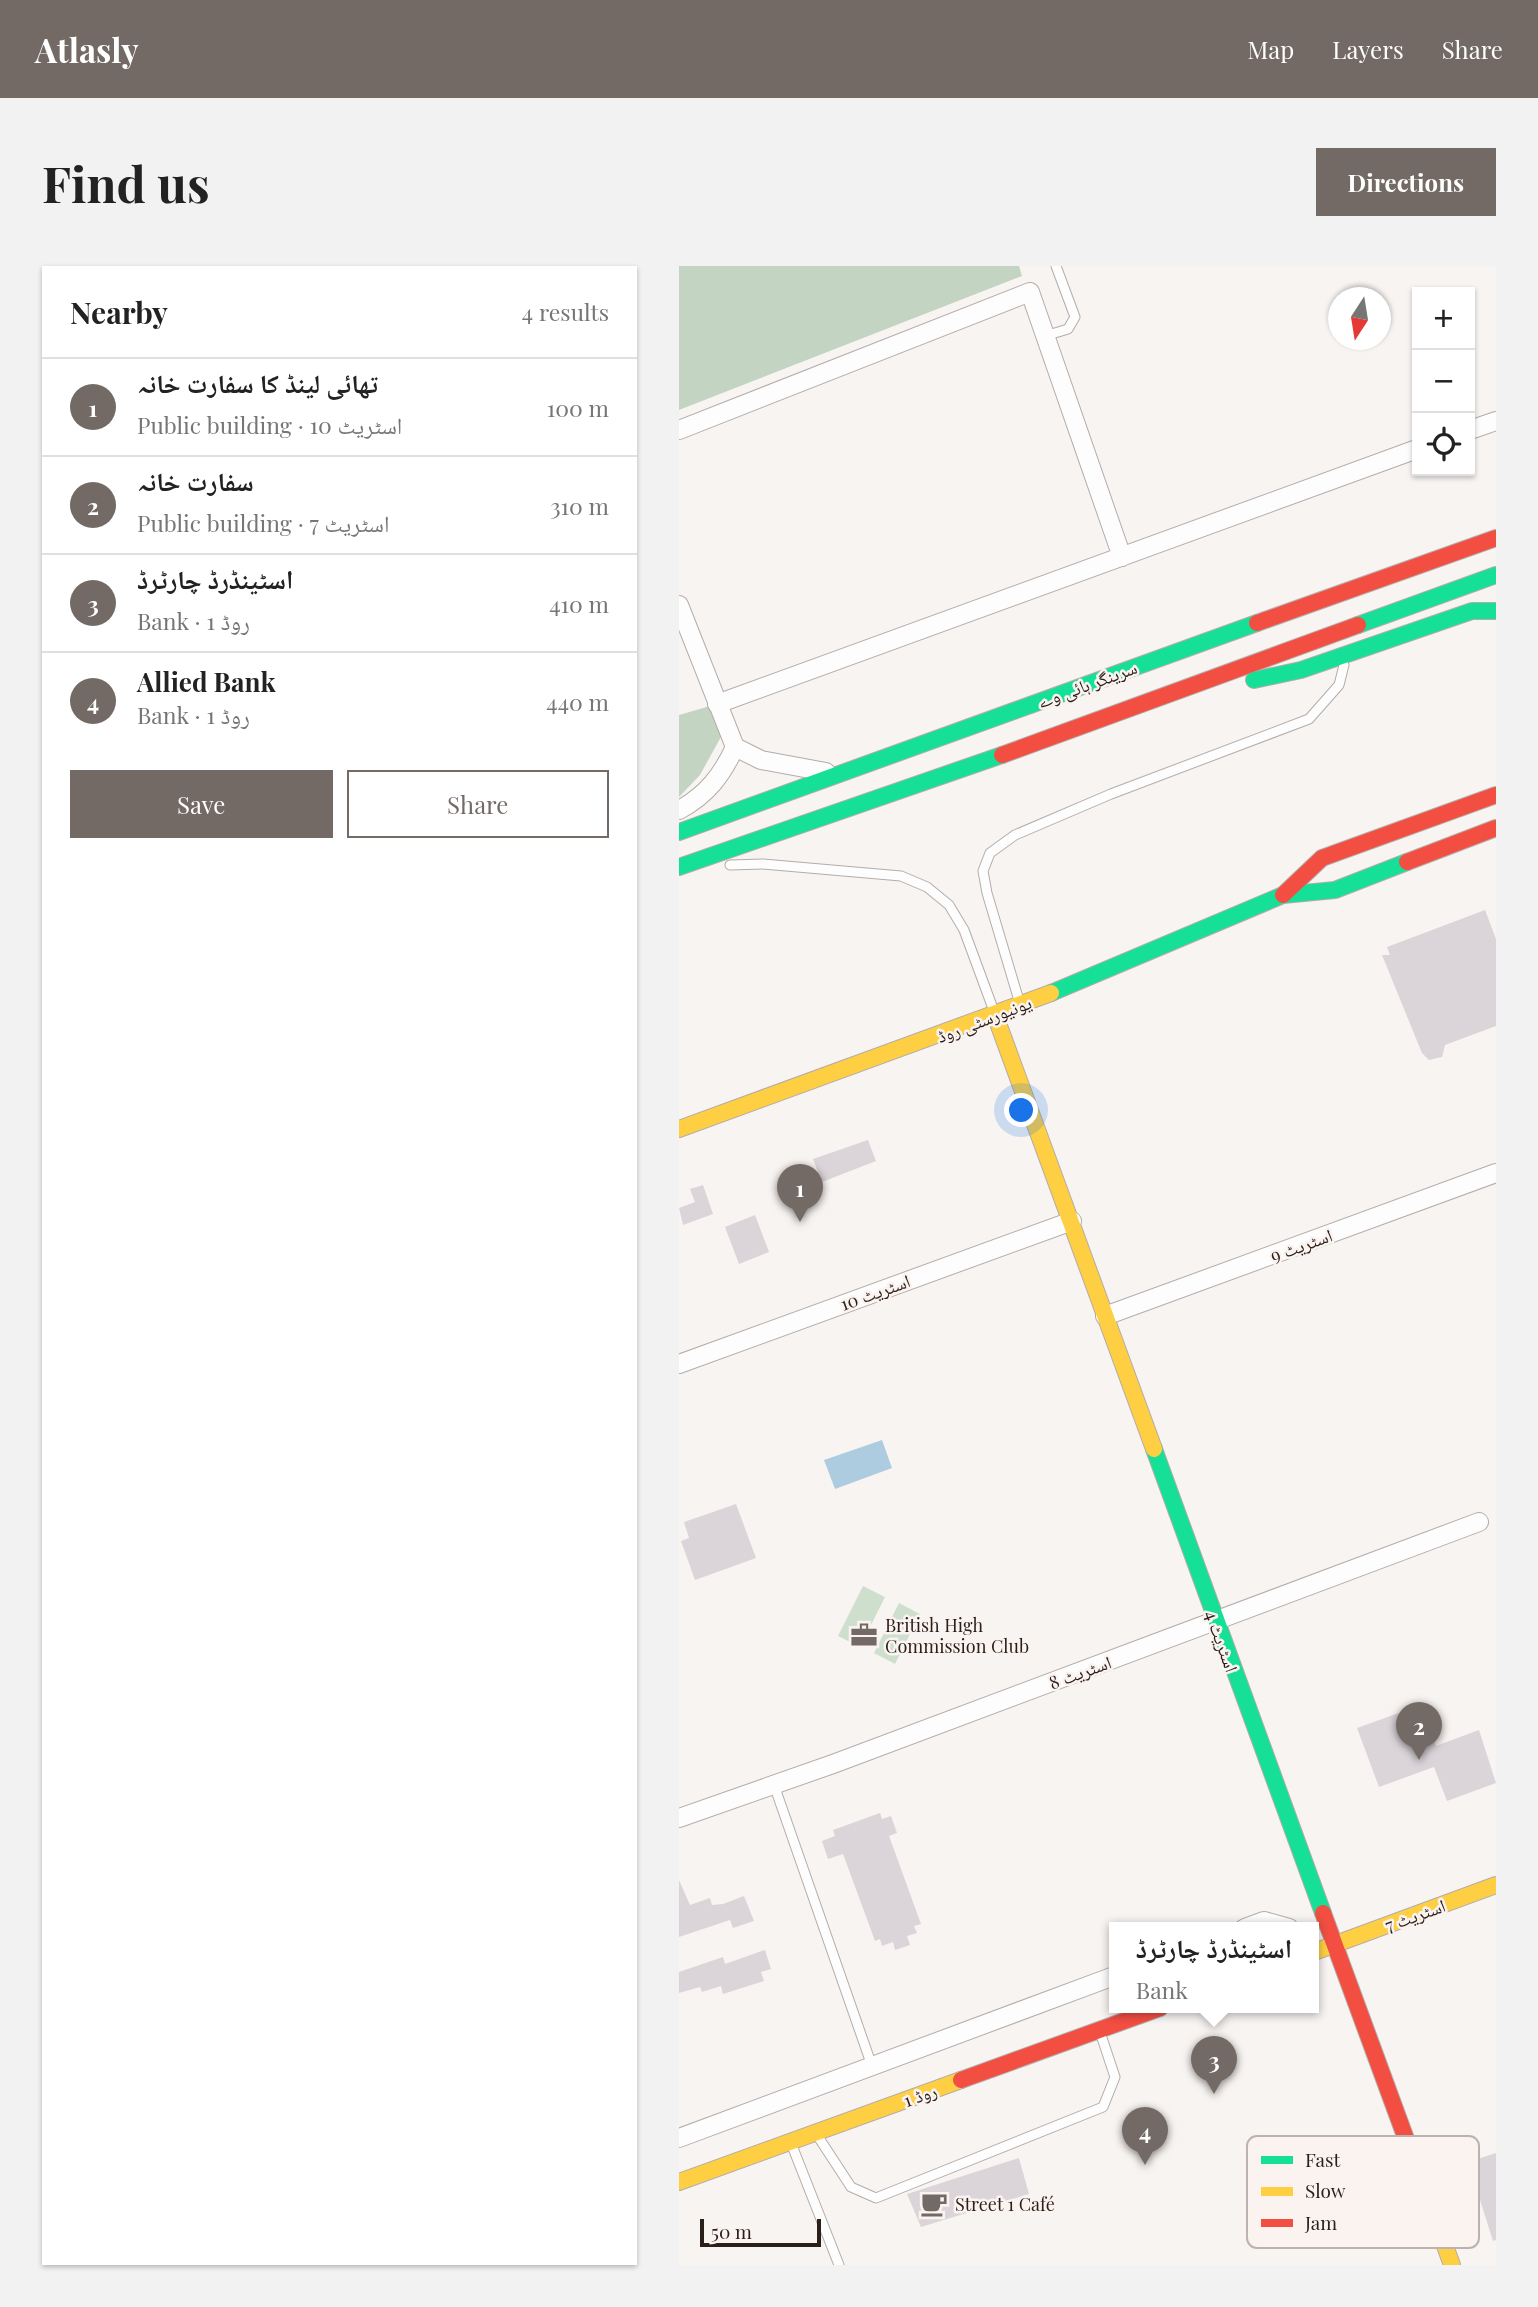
<!DOCTYPE html>
<meta charset="utf-8">
<style>
body{margin:0;font-family:"Playfair Display","Noto Naskh Arabic",serif;background:#f2f2f2;color:#222}
.controls{position:absolute;right:21px;top:21px;display:grid;overflow:hidden;border-radius:0px;box-shadow:0 2px 5px #0004}
.controls button{width:63px;height:63px;display:grid;place-items:center;padding:0;border:0;border-bottom:2px solid #e0e0e0;background:#fff;color:#222;font:35px sans-serif}
.compass{position:absolute;left:649px;top:21px;width:63px;height:63px;border-radius:50%;background:#fff;box-shadow:0 2px 5px #0004;rotate:192deg}
.scale{position:absolute;left:21px;bottom:18px;width:121px;box-sizing:border-box;padding-left:7px;border:4px solid #2b1f19;border-top:0;font-size:19px;line-height:24px;white-space:nowrap;color:#2b1f19;-webkit-text-stroke:5px #faf3f0;paint-order:stroke}
.you{position:absolute;left:343px;top:845px;width:24px;height:24px;margin:-18px;border:5px solid #fff;border-radius:50%;background:#1a73e8;box-shadow:0 0 0 10px #1a73e833}
.badge{display:grid;place-items:center;width:46px;height:46px;border-radius:50%;background:#736a65;color:#fff;font-size:23px;font-weight:700}
.pin{position:absolute;translate:-50% -58px;filter:drop-shadow(0 2px 4px #0008)}
.pin::after{content:'';position:absolute;top:37px;width:24px;height:21px;background:inherit;clip-path:polygon(0 0,100% 0,50% 100%)}
.popup{position:absolute;left:430px;top:1656px;width:210px;height:91px;box-sizing:border-box;display:grid;place-content:center;border-radius:0px;background:#fff;filter:drop-shadow(0 2px 5px #0005);font-size:23px;white-space:nowrap;color:#767676}
.popup b{font-size:26px;color:#222}
.popup::after{content:'';position:absolute;left:50%;top:100%;margin-left:-14px;border:14px solid transparent;border-top-color:#fff}
.list{margin:0;padding:0;list-style:none}
h2{display:flex;justify-content:space-between;align-items:center;height:91px;margin:0;padding:0 28px;font-size:30px}
h2 small{font-size:23px;font-weight:400;color:#767676}
.list li{display:grid;grid-template-columns:46px 1fr auto;gap:21px;align-items:center;box-sizing:border-box;height:98px;padding:0 28px;border-top:2px solid #e0e0e0}
.list b{display:block;font-size:26px;white-space:nowrap}
.list p{margin:0;font-size:23px;white-space:nowrap;color:#767676}
.list em{font-size:23px;font-style:normal;color:#767676}
.actions{display:flex;gap:14px;padding:21px 28px}
.actions a{flex:1;padding:16px 0;border:2px solid #736a65;border-radius:0px;text-align:center;font-size:24px;color:#736a65}
.actions .main{background:#736a65;color:#fff}
.icon{flex:none;width:38px;height:38px;fill:none;stroke:currentColor;stroke-width:2;stroke-linecap:round;stroke-linejoin:round}
.map{position:relative;flex:none;width:817px;height:1999px;overflow:hidden;border-radius:0px}
header{display:flex;align-items:center;gap:42px;box-sizing:border-box;height:98px;padding:0 35px;background:#736a65;color:#fff}
header strong{font-size:33px}
nav{display:flex;gap:38px;margin-inline-start:auto;font-size:24px}
.intro{display:flex;align-items:center;justify-content:space-between;box-sizing:border-box;height:168px;padding:0 42px}
h1{margin:0;font-size:49px}
.button{padding:18px 32px;border-radius:0px;background:#736a65;color:#fff;font-size:24px;font-weight:700}
main{display:flex;gap:42px;padding:0 42px}
aside{flex:1;background:#fff;border-radius:0px;box-shadow:0 2px 5px #0004}
.map>svg:first-child{display:block}
</style>
<header>
<strong>Atlasly</strong>
<nav><a>Map</a><a>Layers</a><a>Share</a></nav>
</header>
<div class="intro"><h1>Find us</h1><a class="button">Directions</a></div>
<main>
<aside>
<h2>Nearby<small>4 results</small></h2>
<ul class="list">
<li><span class="badge">1</span><div><b>تھائی لینڈ کا سفارت خانہ</b><p>Public building · اسٹریٹ 10</p></div><em>100 m</em></li>
<li><span class="badge">2</span><div><b>سفارت خانہ</b><p>Public building · اسٹریٹ 7</p></div><em>310 m</em></li>
<li><span class="badge">3</span><div><b>اسٹینڈرڈ چارٹرڈ</b><p>Bank · روڈ 1</p></div><em>410 m</em></li>
<li><span class="badge">4</span><div><b>Allied Bank</b><p>Bank · روڈ 1</p></div><em>440 m</em></li>
</ul>
<div class="actions"><a class="main">Save</a><a>Share</a></div>
</aside>
<div class="map">
<svg width="817" height="1999" viewBox="0 0 817 1999">
<rect width="100%" height="100%" fill="#f8f4f2"/>
<g fill="#cfdfce">
<polygon points="184,1320 206,1331 181,1381 159,1370"/>
<polygon points="220,1337 241,1348 216,1398 195,1387"/>
</g>
<g fill="#c3d5c2">
<polygon points="0,0 340,0 343,10 0,144"/>
<polygon points="38,438 43,469 21,509 0,531 0,449"/>
</g>
<polygon fill="#aeccdf" points="203,1174 213,1202 156,1223 145,1194"/>
<g fill="#dbd5d9">
<polygon points="806,644 817,673 817,760 766,779 763,791 750,794 743,787 703,689 711,689 708,681"/>
<polygon points="189,874 197,895 143,916 134,893"/>
<polygon points="24,919 34,948 4,959 0,942 16,936 11,923"/>
<polygon points="76,949 90,986 60,998 46,961"/>
<polygon points="57,1238 77,1292 16,1314 2,1275 10,1272 5,1256"/>
<polygon points="742,1439 757,1480 800,1464 817,1517 768,1535 755,1501 700,1521 678,1462"/>
<polygon points="201,1547 203,1553 212,1550 218,1567 210,1570 242,1658 235,1660 238,1667 228,1670 231,1679 216,1684 214,1676 203,1680 201,1673 196,1675 164,1588 149,1593 143,1575 156,1570 154,1564"/>
<polygon points="0,1614 11,1639 31,1632 33,1639 44,1638 65,1630 75,1655 54,1662 51,1654 0,1671"/>
<polygon points="86,1684 92,1703 82,1706 85,1715 44,1728 42,1720 23,1726 21,1721 0,1727 0,1706 44,1691 46,1698"/>
<polygon points="817,1887 817,1974 814,1975 789,1896"/>
<polygon points="340,1892 350,1928 242,1961 228,1928"/>
</g>
<g fill="none" stroke-linecap="round" stroke-linejoin="round">
<g stroke="#b4aca9" stroke-width="11">
<g id="lane">
<polyline points="366,70 389,63 396,51 377,0"/>
<polyline points="51,599 84,598 222,610 248,621 270,639 285,664 316,748"/>
<polyline points="341,738 308,627 304,605 311,587 336,569 432,528 630,453 660,419 665,399"/>
<polyline points="95,1519 193,1800"/>
<polyline points="138,1869 172,1921 197,1932 424,1841 436,1811 421,1766"/>
<polyline points="112,1877 160,1999"/>
</g>
</g>
<g stroke="#b4aca9" stroke-width="20">
<g id="street">
<polyline points="0,164 351,26 443,291"/>
<polyline points="791,164 817,155"/>
<polyline points="0,339 56,481 82,494 147,506"/>
<polyline points="38,438 738,183"/>
<path d="M0 544C28 529 43 509 56 481"/>
<polyline points="426,1050 817,907"/>
<polyline points="0,1098 393,955"/>
<polyline points="0,1552 154,1498 800,1256"/>
<polyline points="566,1662 585,1655 610,1662"/>
<polyline points="0,1872 435,1710"/>
</g>
</g>
<g stroke="#b4aca9" stroke-width="18">
<g id="fast">
<polyline points="679,359 817,309"/>
<polyline points="575,414 622,404 793,345 817,345"/>
<polyline points="0,566 578,357"/>
<polyline points="0,601 323,489"/>
<polyline points="372,727 604,629 656,624 728,596"/>
<polyline points="475,1183 644,1647"/>
</g>
</g>
<g stroke="#b4aca9" stroke-width="18">
<g id="slow">
<polyline points="316,749 475,1183"/>
<polyline points="0,863 372,727"/>
<polyline points="635,1686 817,1619"/>
<polyline points="730,1881 773,1999"/>
<polyline points="0,1916 282,1814"/>
</g>
</g>
<g stroke="#b4aca9" stroke-width="18">
<g id="jam">
<polyline points="578,357 817,272"/>
<polyline points="323,489 679,359"/>
<polyline points="728,596 817,562"/>
<polyline points="604,629 643,592 817,529"/>
<polyline points="644,1647 730,1881"/>
<polyline points="282,1814 481,1742"/>
</g>
</g>
<use href="#lane" stroke="#fefdfd" stroke-width="9"/>
<use href="#street" stroke="#fefdfd" stroke-width="18"/>
<use href="#fast" stroke="#16e098" stroke-width="16"/>
<use href="#slow" stroke="#ffcf43" stroke-width="16"/>
<use href="#jam" stroke="#f24e42" stroke-width="16"/>
</g>
<defs>
<g id="office-bare" transform="scale(2.1)"><path d="M-6-3h4V-5.5h4V-3h4V5H-6ZM-1-4.5V-3h2v-1.5ZM-6 0V1H6V0Z" fill="#736a65" stroke="#faf3f0" stroke-width="2.5" paint-order="stroke"/></g>
<g id="cafe-bare" transform="scale(2.1)"><path d="M-5.5-4.5H6V0H3Q3 3.5 0 3.5H-2.5Q-5.5 3.5-5.5 0ZM3-3.2v2h1.7v-2ZM-6 4.5H4V6H-6Z" fill="#736a65" stroke="#faf3f0" stroke-width="2.5" paint-order="stroke"/></g>
</defs>
<g fill-rule="evenodd">
<use href="#office-bare" x="185" y="1369"/>
<use href="#cafe-bare" x="255" y="1938"/>
</g>
<g text-anchor="middle" dominant-baseline="central" stroke-width="5" stroke-linejoin="round" paint-order="stroke">
<g font-size="18" fill="#2b1f19" stroke="#faf3f0">
<text transform="translate(408 418) rotate(-20)">سرینگر ہائی وے</text>
<text transform="translate(305 753) rotate(-21)">یونیورسٹی روڈ</text>
<text transform="translate(622 979) rotate(-20)">اسٹریٹ 9</text>
<text transform="translate(196 1026) rotate(-20)">اسٹریٹ 10</text>
<text transform="translate(543 1375) rotate(70)">اسٹریٹ 4</text>
<text transform="translate(401 1406) rotate(-20)">اسٹریٹ 8</text>
<text transform="translate(736 1649) rotate(-20)">اسٹریٹ 7</text>
<text transform="translate(241 1829) rotate(-20)">روڈ 1</text>
</g>
<g font-size="18" fill="#2b1f19" stroke="#faf3f0" text-anchor="start">
<text x="206" y="1359">British High<tspan x="206" dy="21">Commission Club</tspan></text>
<text x="276" y="1938">Street 1 Café</text>
</g>
</g>
<rect x="568" y="1870" width="232" height="112" rx="10" fill="#faf3f0" stroke="#bcb3b0" stroke-width="2"/>
<rect x="582" y="1890" width="32" height="8" fill="#16e098"/>
<rect x="582" y="1921" width="32" height="9" fill="#ffcf43"/>
<rect x="582" y="1953" width="32" height="8" fill="#f24e42"/>
<g font-size="19" fill="#2b1f19">
<text x="626" y="1901">Fast</text>
<text x="626" y="1932">Slow</text>
<text x="626" y="1964">Jam</text>
</g>
</svg>
<div class="controls">
<button>+</button>
<button>−</button>
<button><svg class="icon" aria-label="locate" viewBox="0 0 24 24"><circle cx="12" cy="12" r="6"/><path d="M12 2v4M12 18v4M2 12h4M18 12h4"/></svg></button>
</div>
<svg class="compass" viewBox="-18 -18 36 36"><path d="M0-13l5 13h-10z" fill="#e53935"/><path d="M0 13l5-13h-10z" fill="#767676"/></svg>
<div class="scale">50 m</div>
<div class="you"></div>
<div class="pin badge" style="left:121px;top:956px">1</div>
<div class="pin badge" style="left:740px;top:1494px">2</div>
<div class="pin badge" style="left:535px;top:1828px">3</div>
<div class="popup"><b>اسٹینڈرڈ چارٹرڈ</b>Bank</div>
<div class="pin badge" style="left:466px;top:1899px">4</div>
</div>
</main>
